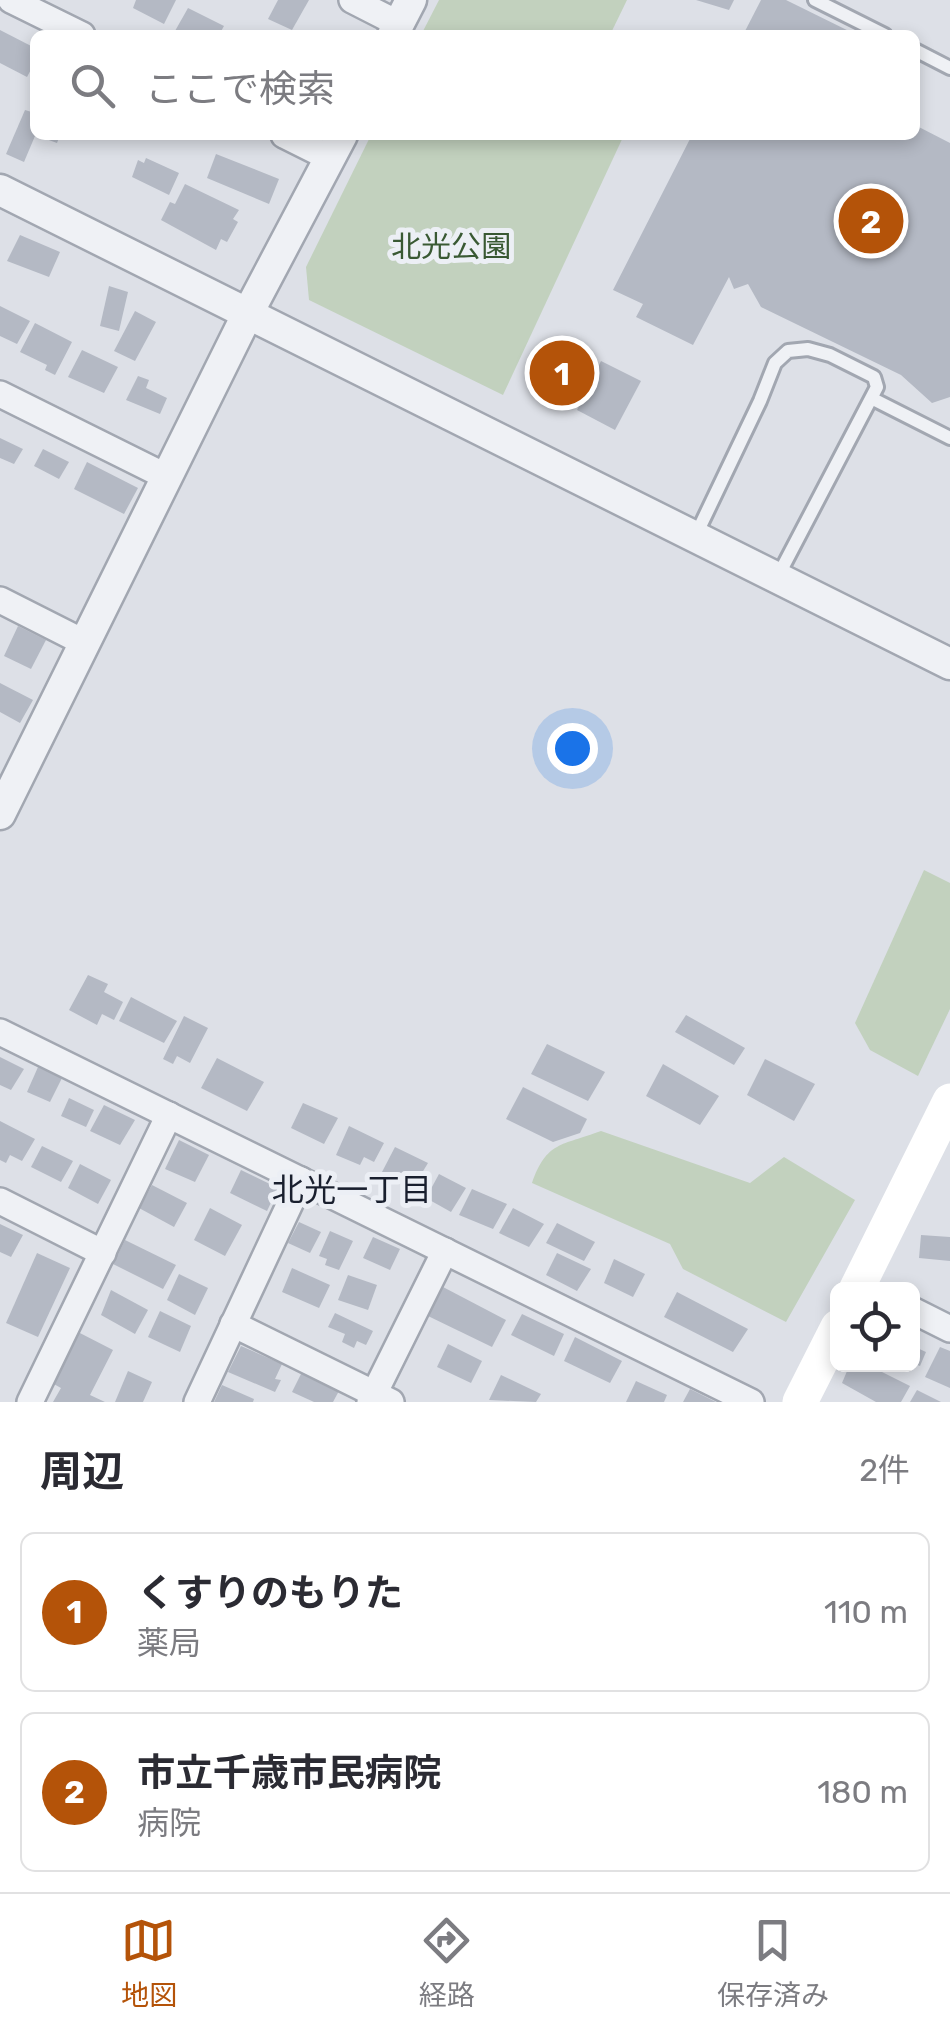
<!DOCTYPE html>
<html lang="ja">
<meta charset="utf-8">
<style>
body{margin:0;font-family:Rubik,"Noto Sans JP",sans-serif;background:#f7f7f7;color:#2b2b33}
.controls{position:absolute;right:30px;bottom:30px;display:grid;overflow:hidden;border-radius:15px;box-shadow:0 5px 15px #0003}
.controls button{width:90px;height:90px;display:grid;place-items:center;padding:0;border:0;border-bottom:2px solid #e1e1e2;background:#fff;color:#2b2b33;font:50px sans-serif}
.you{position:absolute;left:572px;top:748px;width:35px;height:35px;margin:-25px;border:8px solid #fff;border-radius:50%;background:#1a73e8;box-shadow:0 0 0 15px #1a73e833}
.badge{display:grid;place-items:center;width:65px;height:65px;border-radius:50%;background:#b45309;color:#fff;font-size:32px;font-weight:700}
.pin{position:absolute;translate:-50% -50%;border:5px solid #fff;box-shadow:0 2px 10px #0006}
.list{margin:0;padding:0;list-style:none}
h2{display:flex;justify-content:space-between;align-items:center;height:130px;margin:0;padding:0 40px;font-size:42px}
h2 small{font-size:32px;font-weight:400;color:#7c7c81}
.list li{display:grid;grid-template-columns:65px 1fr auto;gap:30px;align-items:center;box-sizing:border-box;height:160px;margin:0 20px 20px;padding:0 20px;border:2px solid #e1e1e2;border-radius:15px}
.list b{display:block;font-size:38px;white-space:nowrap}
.list p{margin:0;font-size:32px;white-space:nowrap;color:#7c7c81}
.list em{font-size:32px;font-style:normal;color:#7c7c81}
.icon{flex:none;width:55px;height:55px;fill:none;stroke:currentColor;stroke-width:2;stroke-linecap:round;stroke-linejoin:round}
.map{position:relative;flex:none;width:950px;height:1402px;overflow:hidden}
.search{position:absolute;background:#fff;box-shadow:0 5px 15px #0003;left:30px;right:30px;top:30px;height:110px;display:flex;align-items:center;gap:25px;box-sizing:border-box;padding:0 35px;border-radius:15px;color:#7c7c81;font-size:38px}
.sheet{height:490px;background:#fff}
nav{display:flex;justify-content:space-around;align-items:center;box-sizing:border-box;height:140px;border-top:2px solid #e1e1e2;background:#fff;font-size:28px;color:#7c7c81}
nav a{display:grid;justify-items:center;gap:5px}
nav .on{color:#b45309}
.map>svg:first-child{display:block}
</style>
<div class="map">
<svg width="950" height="1402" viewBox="0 0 950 1402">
<rect width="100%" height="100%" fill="#dde0e7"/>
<g fill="#c2d1be">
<polygon points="439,0 627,0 610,35 421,35"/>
<polygon points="371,135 624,135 503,395 309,300 306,267"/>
<polygon points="924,870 950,883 950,1009 918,1076 870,1050 855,1023"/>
<path d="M601 1131 750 1183 784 1157 855 1200 786 1322 683 1269 670 1244 532 1183C547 1141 561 1146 601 1131Z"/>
</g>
<g fill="#b4b9c4">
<polygon points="136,0 176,0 164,24 133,8"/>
<polygon points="278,0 309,0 292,30 268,19"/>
<polygon points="696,0 734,0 729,10"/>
<polygon points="761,0 786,0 857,35 743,35"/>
<polygon points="188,8 224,26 219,35 183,35 175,31"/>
<polygon points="0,30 35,48 35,62 27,77 0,63"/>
<polygon points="25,110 35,113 35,136 24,162 6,154"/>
<polygon points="915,125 950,143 950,397 932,403 901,375 761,307 748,284 734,289 729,277 693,345 636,317 643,304 613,290 692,135 915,135"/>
<polygon points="35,135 60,135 57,143"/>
<polygon points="216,154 279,179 269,204 207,178"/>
<polygon points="146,158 179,173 169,195 132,177 138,160 144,163"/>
<polygon points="185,184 239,210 233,219 238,222 227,242 221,239 216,250 161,220 170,202 175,204"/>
<polygon points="20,235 60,252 49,277 7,261"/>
<polygon points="109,286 128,292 119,331 100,326"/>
<polygon points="0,306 30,321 17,344 0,336"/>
<polygon points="135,311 156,322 135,361 114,351"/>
<polygon points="35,323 72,342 55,375 45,370 47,365 20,352"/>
<polygon points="555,338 593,357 570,406 532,387"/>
<polygon points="82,350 118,367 104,393 68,377"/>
<polygon points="601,361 641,381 615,430 577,410"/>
<polygon points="138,376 149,380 146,388 167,398 160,414 126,400"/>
<polygon points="0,438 23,449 14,464 0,458"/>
<polygon points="43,449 69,462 59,479 34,466"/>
<polygon points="87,462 138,488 124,514 74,489"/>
<polygon points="18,626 46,640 31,669 4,656"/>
<polygon points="0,683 33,700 20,723 0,712"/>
<polygon points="88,975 108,984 104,992 123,1002 114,1020 102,1014 97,1025 69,1010"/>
<polygon points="131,997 177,1021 164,1043 119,1021"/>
<polygon points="686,1015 745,1048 734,1065 675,1032"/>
<polygon points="184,1016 208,1028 190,1063 177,1056 173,1064 163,1059"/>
<polygon points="547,1044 605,1072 588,1101 531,1074"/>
<polygon points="0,1057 24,1069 11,1090 0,1085"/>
<polygon points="217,1058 264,1082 247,1111 201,1088"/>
<polygon points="765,1059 815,1084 794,1121 747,1095"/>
<polygon points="663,1064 719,1096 700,1125 646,1096"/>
<polygon points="38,1067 62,1078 50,1102 27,1092"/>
<polygon points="523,1087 587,1119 580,1133 553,1142 506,1119"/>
<polygon points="69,1098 94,1110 86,1127 61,1116"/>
<polygon points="303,1103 338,1118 324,1144 291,1128"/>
<polygon points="104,1105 135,1120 120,1145 90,1131"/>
<polygon points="0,1121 35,1139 22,1161 10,1155 6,1163 0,1160"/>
<polygon points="349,1126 384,1143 374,1162 364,1157 360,1165 336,1155"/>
<polygon points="179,1140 209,1155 195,1182 165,1169"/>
<polygon points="42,1146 73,1161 61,1182 31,1167"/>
<polygon points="395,1147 428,1163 414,1186 382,1172"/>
<polygon points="80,1164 111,1180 98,1204 68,1188"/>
<polygon points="241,1170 278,1188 267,1211 230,1193"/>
<polygon points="439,1174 466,1188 451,1212 426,1198"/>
<polygon points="152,1185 187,1203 174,1227 139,1208"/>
<polygon points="472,1189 507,1204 493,1229 459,1215"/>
<polygon points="210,1208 242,1225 225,1256 194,1240"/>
<polygon points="513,1208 544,1224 529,1247 499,1233"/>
<polygon points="299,1222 321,1232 310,1253 288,1243"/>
<polygon points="557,1223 595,1242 584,1261 546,1243"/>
<polygon points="0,1224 23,1235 11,1257 0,1252"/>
<polygon points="330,1231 353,1241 339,1270 325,1265 327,1259 319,1256"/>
<polygon points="921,1235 950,1237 950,1261 919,1258"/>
<polygon points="373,1237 400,1249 390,1270 363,1258"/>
<polygon points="125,1240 176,1265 163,1289 113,1264"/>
<polygon points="37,1253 70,1268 38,1337 6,1323"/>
<polygon points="557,1253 591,1269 577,1291 546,1275"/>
<polygon points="614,1259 645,1274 633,1297 604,1283"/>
<polygon points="292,1268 330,1285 319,1308 282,1292"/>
<polygon points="179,1274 208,1288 195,1315 167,1300"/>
<polygon points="348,1275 377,1285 368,1310 338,1300"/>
<polygon points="443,1287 506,1320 492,1347 428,1316"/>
<polygon points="111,1290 148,1310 135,1334 101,1315"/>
<polygon points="677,1292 748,1329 733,1352 664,1317"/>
<polygon points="160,1311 191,1326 180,1352 148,1337"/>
<polygon points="335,1313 373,1331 366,1345 357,1341 354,1348 342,1342 345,1334 328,1327"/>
<polygon points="522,1314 564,1334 554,1356 511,1335"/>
<polygon points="912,1330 920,1334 913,1346 926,1352 920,1366 912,1363"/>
<polygon points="76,1331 113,1350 90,1395 105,1402 53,1402 61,1388 52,1383"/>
<polygon points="575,1337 622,1361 610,1383 564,1361"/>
<polygon points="448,1344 482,1361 471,1383 437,1367"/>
<polygon points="241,1346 282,1364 275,1379 281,1380 275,1392 228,1372"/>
<polygon points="940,1347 950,1351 950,1388 925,1377"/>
<polygon points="850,1364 866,1364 910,1386 901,1402 876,1402 842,1383"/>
<polygon points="303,1370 340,1389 333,1402 314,1402 292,1392"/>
<polygon points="128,1371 152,1382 143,1402 115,1402"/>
<polygon points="501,1375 541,1394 536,1402 489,1400"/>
<polygon points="636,1381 667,1395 664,1402 626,1402"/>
<polygon points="222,1385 254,1399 253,1402 214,1402"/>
<polygon points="690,1389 716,1402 683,1402"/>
<polygon points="917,1390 941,1402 910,1402"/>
</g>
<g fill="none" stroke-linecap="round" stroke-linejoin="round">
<g stroke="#a2a7b1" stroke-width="18">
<g id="service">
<polyline points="815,0 885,35"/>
<polyline points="915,50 950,68"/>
<polyline points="873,399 950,438"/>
<polyline points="695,537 760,401 775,363 788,351 808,349 830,355 874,377 877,387 777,578"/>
</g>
</g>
<g stroke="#a2a7b1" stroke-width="30">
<g id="minor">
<polyline points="11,0 82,35"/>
<polyline points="352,0 399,24"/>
<polyline points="284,135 330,158"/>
<polyline points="0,394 167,477"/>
<polyline points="0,600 85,643"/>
<polyline points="0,1032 751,1402"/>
<polyline points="0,1201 103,1253"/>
<polyline points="912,1310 950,1329"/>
<polyline points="233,1324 391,1402"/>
<polyline points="30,1402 169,1115"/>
<polyline points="197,1402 301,1180"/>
<polyline points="370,1402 445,1251"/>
</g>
</g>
<g stroke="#a2a7b1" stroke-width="35">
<g id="tertiary">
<polyline points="393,35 411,0"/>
<polyline points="0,190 950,664"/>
<polyline points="0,814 248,313 342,135"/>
</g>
</g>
<use href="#service" stroke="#eff1f5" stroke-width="12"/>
<use href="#minor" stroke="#eff1f5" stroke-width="25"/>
<use href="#tertiary" stroke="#eff1f5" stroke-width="30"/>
<g stroke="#fff" stroke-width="35">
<polyline points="856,1290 950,1101"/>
<polyline points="800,1402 838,1327"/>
</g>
</g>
<g text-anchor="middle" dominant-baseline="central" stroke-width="10" stroke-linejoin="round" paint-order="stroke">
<g font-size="30" fill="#395933" stroke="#eceff5">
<text x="451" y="247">北光公園</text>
</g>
<g font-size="32" fill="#191f2e" stroke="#eceff5">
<text x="352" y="1190">北光一丁目</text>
</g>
</g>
</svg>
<div class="controls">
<button><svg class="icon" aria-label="locate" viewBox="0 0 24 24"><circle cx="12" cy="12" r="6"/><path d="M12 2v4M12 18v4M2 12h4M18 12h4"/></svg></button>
</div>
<div class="you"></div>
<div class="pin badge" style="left:562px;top:373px">1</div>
<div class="pin badge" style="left:871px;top:221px">2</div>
<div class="search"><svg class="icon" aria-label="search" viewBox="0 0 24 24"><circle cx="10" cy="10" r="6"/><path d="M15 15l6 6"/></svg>ここで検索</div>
</div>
<section class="sheet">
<h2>周辺<small>2件</small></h2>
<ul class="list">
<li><span class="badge">1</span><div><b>くすりのもりた</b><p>薬局</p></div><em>110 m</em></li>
<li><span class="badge">2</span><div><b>市立千歳市民病院</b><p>病院</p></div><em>180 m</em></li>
</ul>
</section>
<nav>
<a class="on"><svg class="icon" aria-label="map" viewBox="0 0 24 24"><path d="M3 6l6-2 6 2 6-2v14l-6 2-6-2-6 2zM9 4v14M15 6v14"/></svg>地図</a>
<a><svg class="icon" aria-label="directions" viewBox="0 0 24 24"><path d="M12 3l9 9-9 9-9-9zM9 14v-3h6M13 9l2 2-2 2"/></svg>経路</a>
<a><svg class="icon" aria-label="saved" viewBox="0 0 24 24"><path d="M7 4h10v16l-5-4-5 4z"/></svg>保存済み</a>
</nav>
